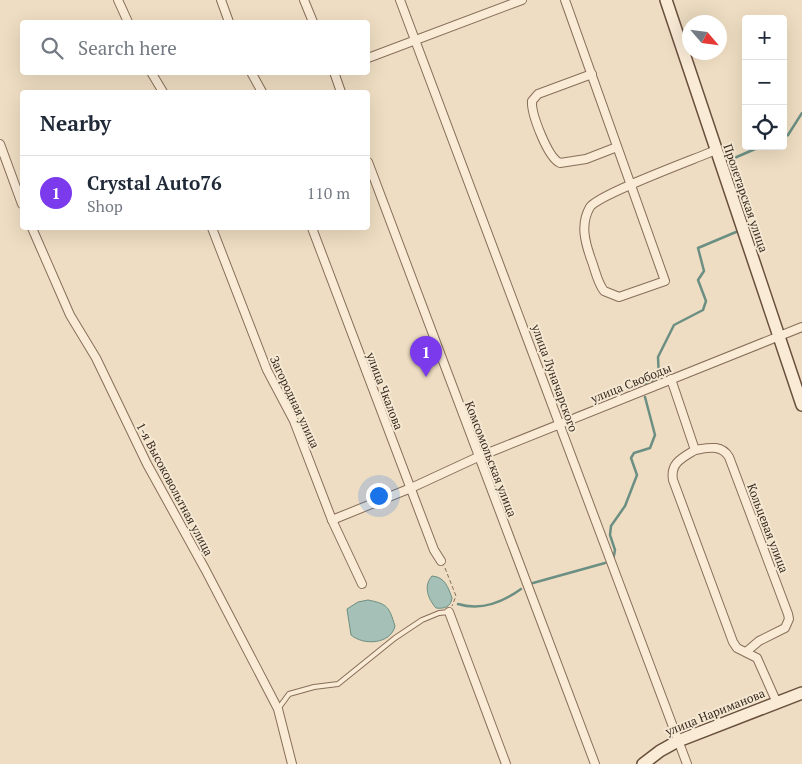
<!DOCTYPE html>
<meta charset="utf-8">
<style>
body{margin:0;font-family:"PT Serif",serif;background:#f2f2f3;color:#1f2937}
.controls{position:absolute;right:15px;top:15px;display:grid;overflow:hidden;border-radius:5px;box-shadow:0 5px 20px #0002}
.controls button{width:45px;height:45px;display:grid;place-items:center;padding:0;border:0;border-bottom:1px solid #e0e1e3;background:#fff;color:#1f2937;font:25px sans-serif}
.compass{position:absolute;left:682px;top:15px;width:45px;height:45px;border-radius:50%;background:#fff;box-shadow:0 5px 20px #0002;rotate:118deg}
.you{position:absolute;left:378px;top:495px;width:18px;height:18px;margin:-12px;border:4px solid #fff;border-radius:50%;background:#1a73e8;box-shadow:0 0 0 8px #1a73e833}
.badge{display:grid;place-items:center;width:32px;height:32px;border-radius:50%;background:#7c3aed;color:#fff;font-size:16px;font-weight:700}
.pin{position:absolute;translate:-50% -41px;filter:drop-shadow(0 1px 2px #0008)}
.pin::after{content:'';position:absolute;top:26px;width:18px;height:15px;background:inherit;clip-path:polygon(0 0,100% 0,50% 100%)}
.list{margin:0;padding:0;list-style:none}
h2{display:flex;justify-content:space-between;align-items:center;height:65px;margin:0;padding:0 20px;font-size:21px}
h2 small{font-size:16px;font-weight:400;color:#747a83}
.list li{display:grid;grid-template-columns:32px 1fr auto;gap:15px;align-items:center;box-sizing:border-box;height:75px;padding:0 20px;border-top:1px solid #e0e1e3}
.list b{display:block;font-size:19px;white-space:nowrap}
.list p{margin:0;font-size:16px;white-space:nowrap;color:#747a83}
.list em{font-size:16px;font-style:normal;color:#747a83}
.icon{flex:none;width:28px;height:28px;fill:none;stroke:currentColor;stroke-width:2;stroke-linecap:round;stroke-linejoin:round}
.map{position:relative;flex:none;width:802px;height:764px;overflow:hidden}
.search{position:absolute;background:#fff;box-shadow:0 5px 20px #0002;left:20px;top:20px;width:350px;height:55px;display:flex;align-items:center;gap:12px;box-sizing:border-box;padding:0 18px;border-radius:5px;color:#747a83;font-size:19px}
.panel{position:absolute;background:#fff;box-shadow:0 5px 20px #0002;left:20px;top:90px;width:350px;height:140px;border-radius:5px}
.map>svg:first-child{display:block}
</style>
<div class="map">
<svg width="802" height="764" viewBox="0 0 802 764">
<rect width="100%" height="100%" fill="#eeddc2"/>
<g fill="#a5c0b6" stroke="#6c8f83">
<path d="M432 576C445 577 448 587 452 598 451 607 444 609 436 608 428 599 423 586 432 576Z"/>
<path d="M368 600C388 604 389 607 395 626 391 644 364 646 351 635L347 609 358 602Z"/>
</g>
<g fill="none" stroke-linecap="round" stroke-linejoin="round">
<g stroke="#6c8f83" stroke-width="2.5">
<polyline points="783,137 788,135 802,113"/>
<polyline points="746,223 727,164 732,159 762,146"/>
<polyline points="645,384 659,378 658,357 674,325 703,310 706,301 698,280 704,271 698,248 736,232"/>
<polyline points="613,560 615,550 610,535 611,526 625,506 637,475 631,458 634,453 650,448 655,435 645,397"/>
<polyline points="533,583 605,563"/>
<path d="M458 604C481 611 503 602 521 589"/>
</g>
<g stroke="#886e5a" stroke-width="6">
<polyline id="lane" points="278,709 289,694 314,687 338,684 395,638 422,620 439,613 449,612"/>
</g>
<g stroke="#886e5a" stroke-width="10">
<g id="street">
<polyline points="118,0 128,22"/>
<polyline points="221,0 229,22"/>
<polyline points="304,0 313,22"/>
<polyline points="400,0 687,764"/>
<path d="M565 0C599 93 632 187 665 281L619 297 604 291C597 282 595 269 591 259 585 242 580 224 590 207 599 194 695 159 716 150"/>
<polyline points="368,58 522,0"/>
<polyline points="151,72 163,92"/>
<polyline points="251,72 262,92"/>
<polyline points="334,72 341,92"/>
<path d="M592 74 538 94 532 101C531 114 548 158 560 163L586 159 617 147"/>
<polyline points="0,144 22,204"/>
<polyline points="368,162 595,764"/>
<polyline points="32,228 70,315 96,358 147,464 205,569 278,709 292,764"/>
<polyline points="212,228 267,370 294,421 332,520 362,584"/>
<polyline points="312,228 434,550 441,561"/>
<path d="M671 379 695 450C682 458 670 463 673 480L733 642 737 648 757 658 777 703"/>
<path d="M695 450C708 448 721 444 729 457L788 614 789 619 785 628 759 641 746 652"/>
<polyline points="332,520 411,488 478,457 802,327"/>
<polyline points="449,612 506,764"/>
</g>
</g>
<g stroke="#694f3d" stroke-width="14">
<g id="secondary">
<polyline points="666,0 802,405"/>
<polyline points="643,764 660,751 678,741 802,693"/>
</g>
</g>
<polyline stroke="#886e5a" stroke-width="1" stroke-dasharray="4 2.5" stroke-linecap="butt" points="445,568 456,596 452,606"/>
<use href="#lane" stroke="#f9ebd6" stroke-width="4"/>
<use href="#street" stroke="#f9ebd6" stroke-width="8"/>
<use href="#secondary" stroke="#f9ebd6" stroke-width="11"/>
</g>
<g text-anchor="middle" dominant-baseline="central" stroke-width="4" stroke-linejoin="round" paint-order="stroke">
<g font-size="12" fill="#38281e" stroke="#f5e8d2">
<text transform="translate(746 198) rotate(71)">Пролетарская улица</text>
<text transform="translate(555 378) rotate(70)">улица Луначарского</text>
<text transform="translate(631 383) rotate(-22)">улица Свободы</text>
<text transform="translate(385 391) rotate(69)">улица Чкалова</text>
<text transform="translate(295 402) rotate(65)">Загородная улица</text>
<text transform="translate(491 459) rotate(69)">Комсомольская улица</text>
<text transform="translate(175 489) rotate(62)">1-я Высоковольтная улица</text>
<text transform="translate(768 528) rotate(69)">Кольцевая улица</text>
<text transform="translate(715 712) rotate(-22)">улица Нариманова</text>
</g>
</g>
</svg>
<div class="controls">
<button>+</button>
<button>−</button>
<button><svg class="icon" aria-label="locate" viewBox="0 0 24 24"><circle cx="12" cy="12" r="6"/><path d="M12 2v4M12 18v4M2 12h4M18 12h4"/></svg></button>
</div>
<svg class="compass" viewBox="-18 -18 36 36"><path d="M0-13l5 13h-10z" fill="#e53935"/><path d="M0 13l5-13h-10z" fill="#747a83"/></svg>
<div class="you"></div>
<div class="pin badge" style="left:426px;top:377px">1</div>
<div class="search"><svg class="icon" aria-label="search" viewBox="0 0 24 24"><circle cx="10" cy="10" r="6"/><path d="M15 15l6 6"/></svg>Search here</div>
<section class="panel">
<h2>Nearby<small></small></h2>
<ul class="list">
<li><span class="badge">1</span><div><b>Crystal Auto76</b><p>Shop</p></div><em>110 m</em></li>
</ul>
</section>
</div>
